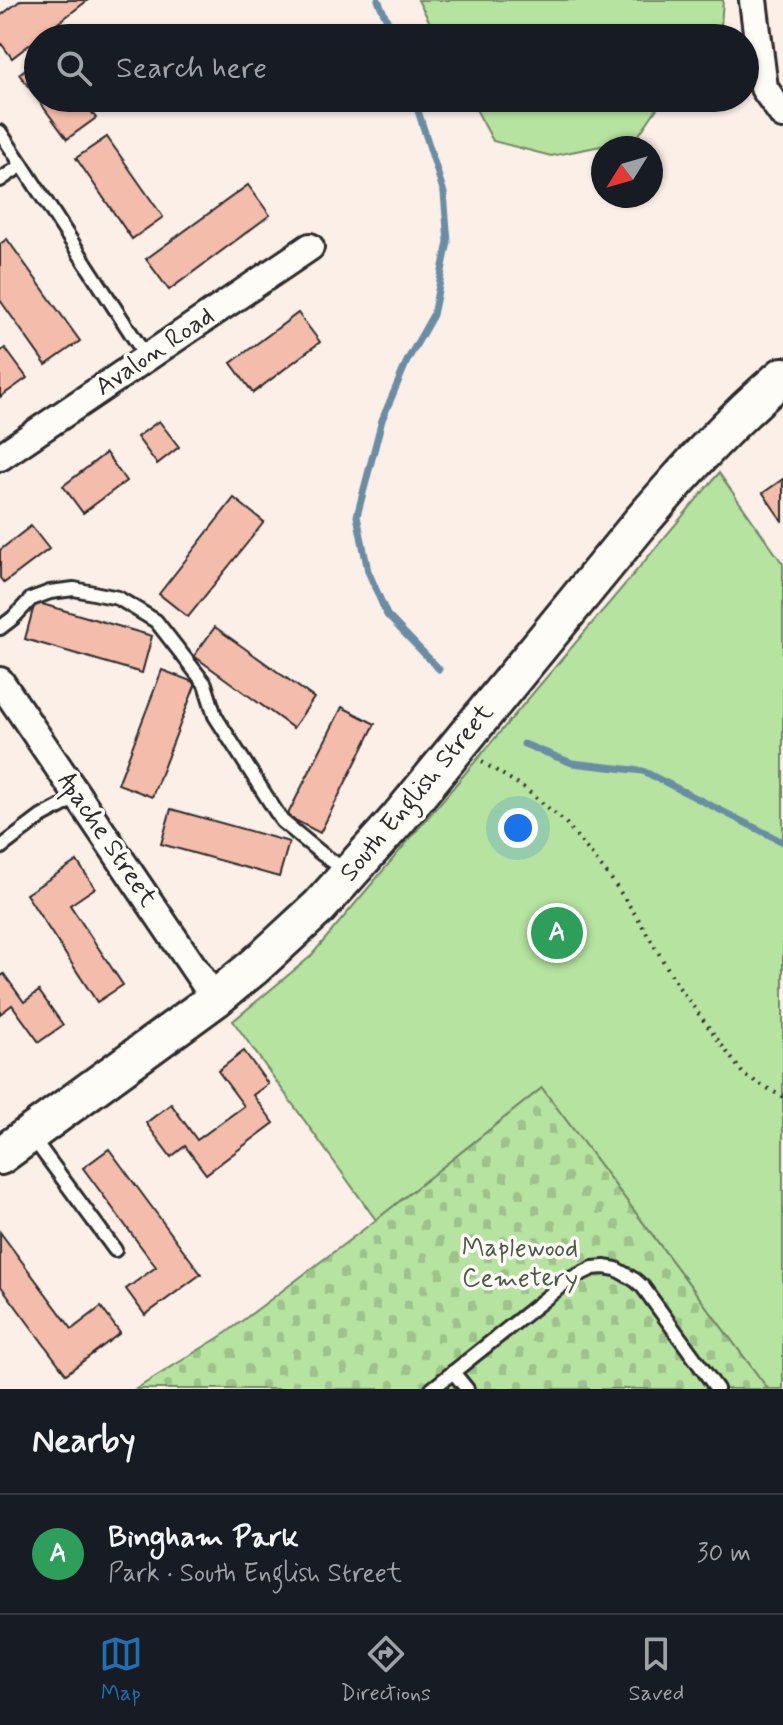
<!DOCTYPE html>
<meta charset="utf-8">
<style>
body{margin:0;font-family:Mynerve,sans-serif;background:#20242c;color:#f1f3f6}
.compass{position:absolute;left:591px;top:136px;width:72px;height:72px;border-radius:50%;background:#171b24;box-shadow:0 2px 6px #0004;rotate:233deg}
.you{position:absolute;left:518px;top:828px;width:28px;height:28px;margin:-20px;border:6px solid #fff;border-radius:50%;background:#1a73e8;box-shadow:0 0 0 12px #1a73e833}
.badge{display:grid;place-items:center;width:52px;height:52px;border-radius:50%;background:#1f6fb2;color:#fff;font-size:26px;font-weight:700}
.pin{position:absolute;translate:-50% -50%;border:4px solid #fff;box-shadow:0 2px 8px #0006}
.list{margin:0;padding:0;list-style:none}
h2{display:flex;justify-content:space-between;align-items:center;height:104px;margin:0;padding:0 32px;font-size:34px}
h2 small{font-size:26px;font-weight:400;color:#9ea1a6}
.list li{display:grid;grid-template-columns:52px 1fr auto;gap:24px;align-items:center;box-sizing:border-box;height:120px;padding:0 32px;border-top:2px solid #363941}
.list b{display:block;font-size:30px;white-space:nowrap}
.list p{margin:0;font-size:26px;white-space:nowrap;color:#9ea1a6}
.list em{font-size:26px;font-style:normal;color:#9ea1a6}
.icon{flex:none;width:44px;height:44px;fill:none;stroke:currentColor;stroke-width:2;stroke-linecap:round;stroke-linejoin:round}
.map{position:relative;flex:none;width:783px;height:1389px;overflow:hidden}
.search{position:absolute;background:#171b24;box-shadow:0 2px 6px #0004;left:24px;right:24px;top:24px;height:88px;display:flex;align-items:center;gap:20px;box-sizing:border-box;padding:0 28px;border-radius:44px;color:#9ea1a6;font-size:30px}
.sheet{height:224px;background:#171b24}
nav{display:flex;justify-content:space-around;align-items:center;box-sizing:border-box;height:112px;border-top:2px solid #363941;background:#171b24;font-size:22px;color:#9ea1a6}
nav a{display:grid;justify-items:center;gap:4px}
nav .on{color:#1f6fb2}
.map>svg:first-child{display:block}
</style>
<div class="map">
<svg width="783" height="1389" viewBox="0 0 783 1389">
<defs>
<pattern id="cemetery-stones" width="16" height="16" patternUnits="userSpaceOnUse" patternTransform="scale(2)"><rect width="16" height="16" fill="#b6e3a0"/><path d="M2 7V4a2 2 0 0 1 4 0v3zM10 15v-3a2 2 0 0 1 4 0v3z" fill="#9dc38a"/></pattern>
</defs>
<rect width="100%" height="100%" fill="#fbefe8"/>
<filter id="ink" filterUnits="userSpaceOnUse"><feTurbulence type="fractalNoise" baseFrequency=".0125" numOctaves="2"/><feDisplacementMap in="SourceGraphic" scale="16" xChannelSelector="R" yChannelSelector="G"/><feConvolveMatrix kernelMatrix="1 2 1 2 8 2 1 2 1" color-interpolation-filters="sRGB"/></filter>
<g filter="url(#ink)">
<g fill="#b6e3a0" stroke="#708766" stroke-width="2">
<polygon points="418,0 723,0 720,38 438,38"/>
<polygon points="470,98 683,98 660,104 636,139 551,156 493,141"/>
<polygon points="719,473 783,564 783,1389 768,1389 542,1088 376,1220 233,1021 310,957"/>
</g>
<polygon fill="url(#cemetery-stones)" stroke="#708766" stroke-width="2" points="542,1088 768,1389 136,1389 226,1333 376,1220"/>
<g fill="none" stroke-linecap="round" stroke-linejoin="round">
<g stroke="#6b8da4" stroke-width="7">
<polyline points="378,0 395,38"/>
<polyline points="414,98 444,193 448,242 433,315 407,361 382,420 357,516 368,571 387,615 439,669"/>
<polyline points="524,744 572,763 643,771 783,842"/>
</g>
</g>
<g fill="#f4bcab" stroke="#2b2b2b" stroke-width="2">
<polygon points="21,0 88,0 12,58 0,42 0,16"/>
<polygon points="38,60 38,98 81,98 96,118 67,139 19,74"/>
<polygon points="107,137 163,217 132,239 76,158"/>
<polygon points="248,185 270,215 169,290 146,259"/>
<polygon points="7,239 80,341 46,365 0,300 0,244"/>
<polygon points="298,313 320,342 253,393 231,363"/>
<polygon points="5,348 27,378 0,397 0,352"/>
<polygon points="159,421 179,447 157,464 137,437"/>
<polygon points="106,453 126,481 83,513 63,486"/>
<polygon points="783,479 783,520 782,521 763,493"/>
<polygon points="234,498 264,522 188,617 159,594"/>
<polygon points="31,526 49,549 4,583 0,578 0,550"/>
<polygon points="35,602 152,636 142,673 25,639"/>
<polygon points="215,627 314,698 293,728 194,656"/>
<polygon points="162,670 196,683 152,797 118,784"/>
<polygon points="342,707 375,724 320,833 287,816"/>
<polygon points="171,809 289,842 279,877 161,844"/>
<polygon points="77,861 95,888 70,905 123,985 97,1002 26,894"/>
<polygon points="4,974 24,1002 39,991 63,1025 39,1042 12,1005 0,1014 0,977"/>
<polygon points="244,1051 268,1084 253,1095 274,1123 206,1174 185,1146 171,1157 146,1123 171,1104 197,1140 244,1106 218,1071"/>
<polygon points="109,1149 201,1274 145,1315 126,1289 156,1267 83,1168"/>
<polygon points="0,1232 72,1329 101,1307 120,1333 66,1374 0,1285"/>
</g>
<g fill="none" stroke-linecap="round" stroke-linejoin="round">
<g stroke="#2b2b2b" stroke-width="18">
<g id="lane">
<polyline points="0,132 22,165 0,180"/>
<polyline points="22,165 147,358"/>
<polyline points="0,628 13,618 31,599 50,592 74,589 118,598 156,621 205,684 215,716 282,821 322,854 348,872"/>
<polyline points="0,848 41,817 78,797"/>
<polyline points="32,1137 115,1250"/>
<polyline points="453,1372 467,1389"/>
<polyline points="432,1389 570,1279 593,1268 604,1267 616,1269 635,1280 643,1287 717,1389"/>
</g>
</g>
<g stroke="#2b2b2b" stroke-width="32">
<g id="street">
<polyline points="753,0 764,88 783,115"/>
<polyline points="0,457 310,247"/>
<polyline points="0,681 215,999"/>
</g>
</g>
<g stroke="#2b2b2b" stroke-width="42">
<path id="secondary" d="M0 1156 215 999 255 966 319 907 398 819 641 522C685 471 731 420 783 376"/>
</g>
<polyline stroke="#2b2b2b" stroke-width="4" stroke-dasharray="2 6" stroke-linecap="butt" points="482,762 523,787 565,822 612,880 639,920 678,986 744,1075 783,1097"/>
<use href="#lane" stroke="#fdfcf7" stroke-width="12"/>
<use href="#street" stroke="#fdfcf7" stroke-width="26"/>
<use href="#secondary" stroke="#fdfcf7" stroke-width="36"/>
</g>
</g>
<g text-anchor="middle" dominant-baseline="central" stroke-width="7" stroke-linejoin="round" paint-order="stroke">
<g font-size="26" fill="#2b2b2b" stroke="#fdfcf7">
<text transform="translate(155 352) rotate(-34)">Avalon Road</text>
<text transform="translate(417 793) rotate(-50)">South English Street</text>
<text transform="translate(107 840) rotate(56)">Apache Street</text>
</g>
<g font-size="26" fill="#4e5948" stroke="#fdfcf7">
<text x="520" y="1249">Maplewood<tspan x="520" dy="30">Cemetery</tspan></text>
</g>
</g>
</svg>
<svg class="compass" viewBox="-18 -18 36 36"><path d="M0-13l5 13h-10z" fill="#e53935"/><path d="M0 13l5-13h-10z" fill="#9ea1a6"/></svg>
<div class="you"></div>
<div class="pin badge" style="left:557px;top:933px;background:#2e9e5b">A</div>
<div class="search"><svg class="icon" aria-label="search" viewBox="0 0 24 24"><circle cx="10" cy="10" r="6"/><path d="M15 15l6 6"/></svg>Search here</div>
</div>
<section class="sheet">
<h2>Nearby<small></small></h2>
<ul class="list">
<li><span class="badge" style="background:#2e9e5b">A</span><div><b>Bingham Park</b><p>Park · South English Street</p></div><em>30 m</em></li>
</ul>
</section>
<nav>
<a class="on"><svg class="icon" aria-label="map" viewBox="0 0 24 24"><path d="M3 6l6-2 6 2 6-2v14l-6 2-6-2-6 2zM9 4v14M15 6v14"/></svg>Map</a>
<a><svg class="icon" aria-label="directions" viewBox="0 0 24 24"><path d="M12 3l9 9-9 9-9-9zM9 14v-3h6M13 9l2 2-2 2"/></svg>Directions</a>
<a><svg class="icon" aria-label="saved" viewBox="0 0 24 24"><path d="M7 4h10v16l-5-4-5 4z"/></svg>Saved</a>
</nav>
